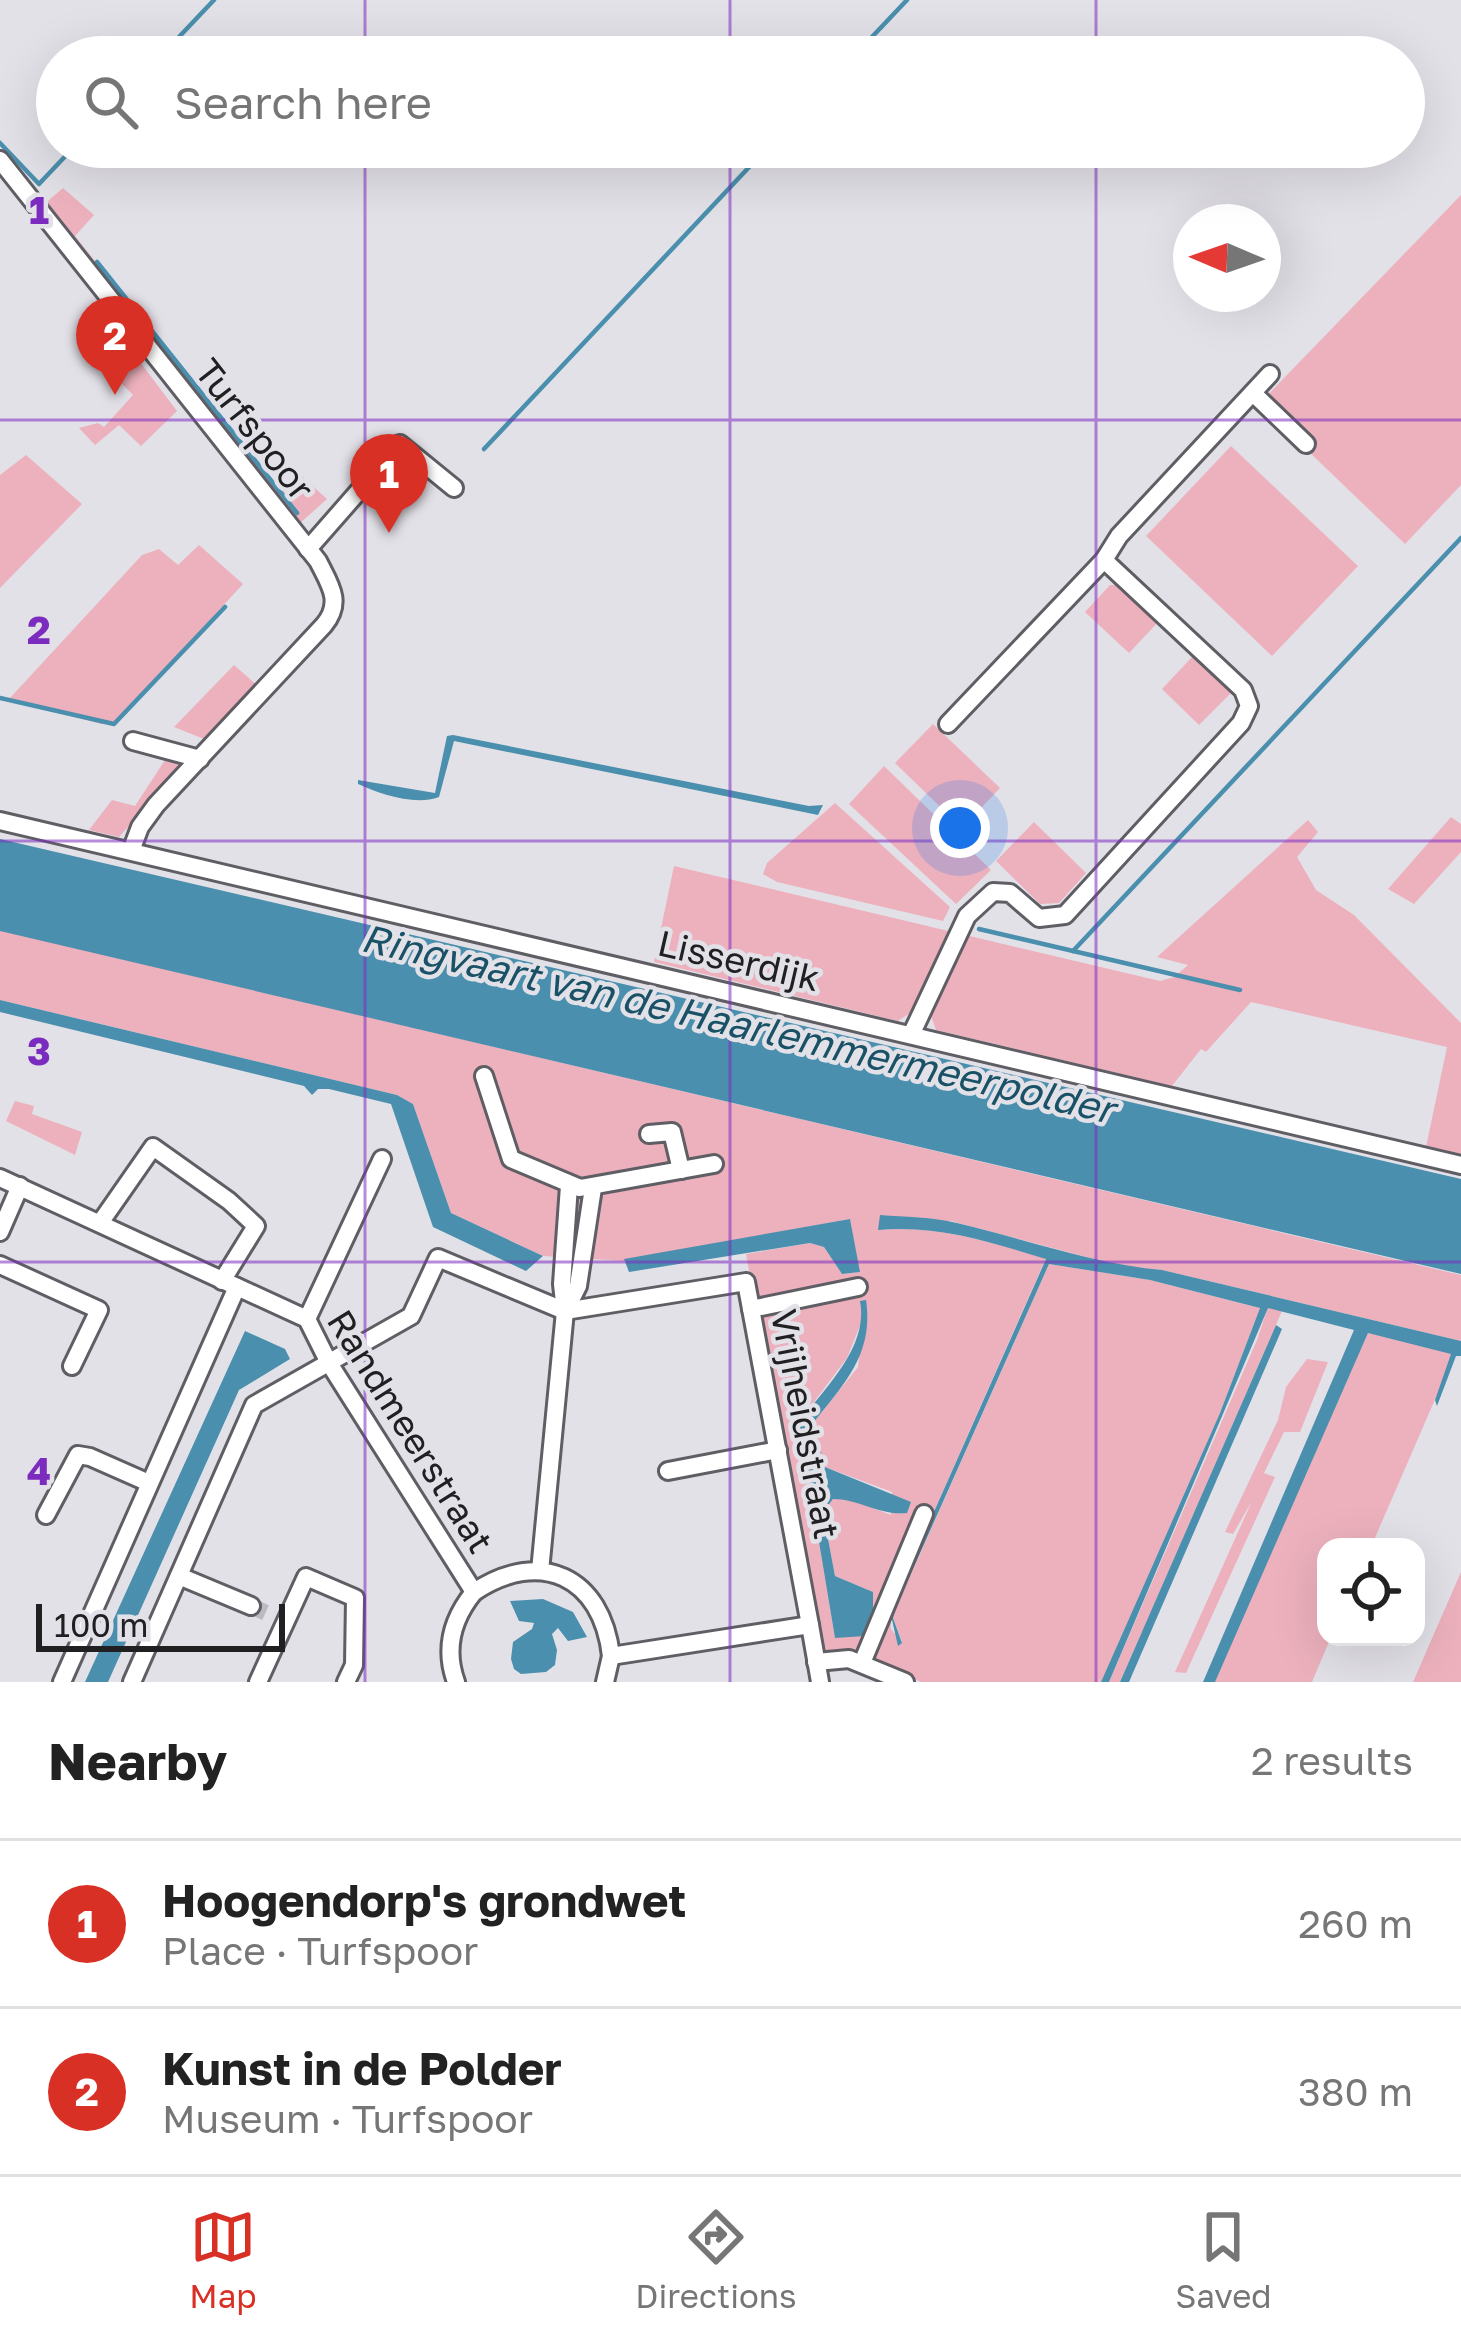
<!DOCTYPE html>
<meta charset="utf-8">
<style>
body{margin:0;font-family:"Golos Text",sans-serif;background:#f6f6f6;color:#222}
.controls{position:absolute;right:36px;bottom:36px;display:grid;overflow:hidden;border-radius:24px;box-shadow:0 12px 48px #0002}
.controls button{width:108px;height:108px;display:grid;place-items:center;padding:0;border:0;border-bottom:3px solid #e0e0e0;background:#fff;color:#222;font:60px sans-serif}
.compass{position:absolute;left:1173px;top:204px;width:108px;height:108px;border-radius:50%;background:#fff;box-shadow:0 12px 48px #0002;rotate:272deg}
.scale{position:absolute;left:36px;bottom:30px;width:249px;box-sizing:border-box;padding-left:12px;border:6px solid #202022;border-top:0;font-size:33px;line-height:42px;white-space:nowrap;color:#202022;-webkit-text-stroke:9px #e3e1e8;paint-order:stroke}
.you{position:absolute;left:960px;top:828px;width:42px;height:42px;margin:-30px;border:9px solid #fff;border-radius:50%;background:#1a73e8;box-shadow:0 0 0 18px #1a73e833}
.badge{display:grid;place-items:center;width:78px;height:78px;border-radius:50%;background:#d93025;color:#fff;font-size:39px;font-weight:700}
.pin{position:absolute;translate:-50% -99px;filter:drop-shadow(0 3px 6px #0008)}
.pin::after{content:'';position:absolute;top:63px;width:42px;height:36px;background:inherit;clip-path:polygon(0 0,100% 0,50% 100%)}
.list{margin:0;padding:0;list-style:none}
h2{display:flex;justify-content:space-between;align-items:center;height:156px;margin:0;padding:0 48px;font-size:51px}
h2 small{font-size:39px;font-weight:400;color:#767676}
.list li{display:grid;grid-template-columns:78px 1fr auto;gap:36px;align-items:center;box-sizing:border-box;height:168px;padding:0 48px;border-top:3px solid #e0e0e0}
.list b{display:block;font-size:45px;white-space:nowrap}
.list p{margin:0;font-size:39px;white-space:nowrap;color:#767676}
.list em{font-size:39px;font-style:normal;color:#767676}
.icon{flex:none;width:66px;height:66px;fill:none;stroke:currentColor;stroke-width:2;stroke-linecap:round;stroke-linejoin:round}
.map{position:relative;flex:none;width:1461px;height:1682px;overflow:hidden}
.search{position:absolute;background:#fff;box-shadow:0 12px 48px #0002;left:36px;right:36px;top:36px;height:132px;display:flex;align-items:center;gap:30px;box-sizing:border-box;padding:0 42px;border-radius:66px;color:#767676;font-size:45px}
.sheet{height:492px;background:#fff}
nav{display:flex;justify-content:space-around;align-items:center;box-sizing:border-box;height:168px;border-top:3px solid #e0e0e0;background:#fff;font-size:33px;color:#767676}
nav a{display:grid;justify-items:center;gap:6px}
nav .on{color:#d93025}
.map>svg:first-child{display:block}
</style>
<div class="map">
<svg width="1461" height="1682" viewBox="0 0 1461 1682">
<rect width="100%" height="100%" fill="#e3e1e8"/>
<g fill="#ecb1bd" fill-rule="evenodd">
<polygon points="63,188 94,215 75,236 277,489 297,472 327,499 297,526 42,206"/>
<polygon points="1461,195 1461,485 1405,544 1259,404"/>
<polygon points="137,358 177,411 141,446 119,425 95,445 79,428 98,423 104,427 133,395 117,379 128,360"/>
<polygon points="1231,446 1358,566 1272,656 1146,536"/>
<polygon points="26,455 82,504 0,588 0,475"/>
<polygon points="199,545 243,584 114,724 101,724 10,698 142,555 159,549 178,565"/>
<polygon points="1110,585 1123,585 1160,620 1129,653 1085,612"/>
<polygon points="1193,656 1231,693 1199,725 1162,689"/>
<polygon points="234,665 257,685 209,741 174,727"/>
<polygon points="933,724 1000,788 962,828 895,763"/>
<polygon points="167,757 190,759 119,837 89,830 112,800 135,806"/>
<polygon points="884,766 991,870 956,904 849,804"/>
<polygon points="835,803 950,907 943,921 777,882 763,874 767,863"/>
<polygon points="1451,817 1461,824 1461,852 1414,904 1388,889"/>
<polygon points="1308,820 1318,832 1297,857 1316,890 1354,915 1461,1023 1461,1155 1426,1147 1447,1047 1251,1002 1206,1052 1201,1049 1172,1086 936,1030 929,1010 916,1009 898,1021 654,962 674,866 1160,981 1174,977 1188,965 1157,957"/>
<polygon points="1034,822 1086,873 1059,903 1040,904 996,861"/>
<path d="M0 930 1461 1275V1341L1162 1270 1124 1267 951 1221 879 1230C939 1225 989 1242 1046 1258L890 1611 891 1629 902 1642 893 1618 897 1606 1049 1264 1150 1280 1260 1308 1220 1413 1101 1682H921L860 1654H821L746 1254 810 1243 824 1247 842 1274 859 1272 850 1219 624 1261 543 1256 451 1213 413 1104 397 1095 0 1000ZM863 1318 858 1367 813 1423 825 1467 892 1492 891 1515 850 1499H833L823 1512 835 1576 873 1592V1615L835 1638 799 1422 847 1358Z"/>
<polygon points="15,1101 34,1106 32,1114 82,1132 75,1155 6,1121"/>
<polygon points="1268,1307 1282,1311 1120,1682 1109,1682 1257,1340"/>
<polygon points="1368,1333 1456,1351 1371,1547 1326,1547 1326,1637 1331,1637 1312,1682 1210,1682"/>
<polygon points="1307,1359 1328,1362 1300,1432 1284,1432 1264,1473 1275,1477 1186,1673 1175,1672 1252,1501 1233,1534 1225,1532 1278,1420 1286,1387"/>
<polygon points="1461,1572 1461,1682 1413,1682"/>
</g>
<g fill="#4a8fad">
<path d="M453 735 809 806 823 805 818 815 454 741 439 797C415 806 380 794 358 784V780L435 793 447 736Z"/>
<polygon points="0,839 1461,1179 1461,1274 0,931"/>
<polygon points="0,1000 397,1095 413,1104 451,1213 543,1256 526,1271 433,1227 391,1104 329,1089 318,1089 312,1095 304,1086 0,1012"/>
<path d="M880 1215C905 1217 932 1217 957 1223 1025 1239 1091 1263 1162 1270L1461 1341V1356H1456L1437 1406 1435 1400 1451 1354 1368 1333 1215 1682H1203L1354 1330 1268 1308 1109 1682H1101L1220 1413 1260 1308 1150 1280 1049 1264 897 1605 893 1618 902 1643 898 1646 890 1611 1046 1259C989 1242 939 1225 878 1230Z"/>
<polygon points="850,1219 860,1272 842,1274 824,1247 810,1243 629,1272 624,1259"/>
<path d="M866 1300C874 1354 844 1384 813 1423L825 1467 911 1502 907 1513C880 1516 859 1499 833 1499L823 1512 835 1576 873 1592V1615L865 1636 835 1638 799 1422C825 1388 869 1347 860 1301Z"/>
<polygon points="1276,1325 1282,1329 1276,1343 1129,1682 1120,1682"/>
<polygon points="245,1331 285,1349 290,1359 239,1390 108,1682 85,1682"/>
<polygon points="543,1599 573,1612 587,1637 568,1641 558,1628 552,1634 557,1650 555,1665 546,1672 521,1674 514,1669 511,1659 513,1642 532,1629 534,1623 519,1621 510,1601"/>
</g>
<g fill="none" stroke-linecap="round" stroke-linejoin="round">
<g stroke="#4a8fad" stroke-width="4.5">
<polyline points="160,57 214,0"/>
<polyline points="853,57 907,0"/>
<polyline points="0,143 39,184 74,147"/>
<polyline points="97,262 297,513"/>
<polyline points="484,449 768,147"/>
<polyline points="0,698 114,724 225,607"/>
<polyline points="979,929 1240,990"/>
<polyline points="1073,951 1461,538"/>
</g>
<polyline stroke="#bcbac0" stroke-width="16" stroke-dasharray="16 8" stroke-linecap="butt" points="251,1606 273,1616"/>
<g stroke="#5f5e64" stroke-width="22">
<g id="minor">
<path d="M0 160 318 561C330 585 343 602 324 625L156 805 140 827 131 851"/>
<polyline points="1253,393 1306,444"/>
<polyline points="308,549 400,444 454,488"/>
<polyline points="1104,560 1119,536 1270,374"/>
<polyline points="133,741 200,759"/>
<polyline points="0,821 1461,1165"/>
<polyline points="911,1035 967,916 993,892 1010,893 1039,918 1065,915 1241,723 1249,706 1243,690 1104,560 948,724"/>
<polyline points="484,1076 511,1159 580,1188 714,1164"/>
<polyline points="649,1134 672,1132 681,1170"/>
<path d="M0 1178 307 1319 329 1363 474 1592C540 1548 602 1576 611 1656L810 1625 820 1682"/>
<polyline points="100,1223 153,1147 229,1201 256,1226 222,1281"/>
<polyline points="0,1232 20,1186"/>
<polyline points="0,1265 99,1310 72,1366"/>
<polyline points="751,1309 858,1287"/>
<polyline points="566,1310 578,1286 593,1188"/>
<polyline points="307,1319 382,1159"/>
<polyline points="668,1471 778,1450"/>
<polyline points="46,1515 78,1455 90,1457 149,1483"/>
<polyline points="540,1571 565,1311 562,1284 569,1186"/>
<polyline points="179,1576 251,1606"/>
<polyline points="816,1662 849,1659 905,1682"/>
<polyline points="862,1663 924,1514"/>
<polyline points="62,1682 237,1287"/>
<polyline points="132,1682 254,1405 411,1316 438,1258 565,1311 746,1282 810,1625"/>
<polyline points="258,1682 306,1577 355,1598 354,1665 346,1682"/>
<path d="M456 1682C444 1649 452 1619 474 1592"/>
<polyline points="605,1682 611,1656"/>
</g>
</g>
<use href="#minor" stroke="#fff" stroke-width="16"/>
</g>
<path fill="none" stroke="#7b2cbf" stroke-width="3" stroke-opacity="0.55" d="M365 0V57M730 0V57M1096 0V57M365 147V1682M730 147V1682M1096 147V1682M0 420H1461M0 841H1461M0 1262H1461"/>
<g text-anchor="middle" dominant-baseline="central" stroke-width="9" stroke-linejoin="round" paint-order="stroke">
<g font-size="36" fill="#202022" stroke="#e3e1e8">
<text transform="translate(255 429) rotate(52)">Turfspoor</text>
<text transform="translate(739 960) rotate(13)">Lisserdijk</text>
<text transform="translate(806 1424) rotate(79)">Vrijheidstraat</text>
<text transform="translate(411 1431) rotate(58)">Randmeerstraat</text>
</g>
<g font-size="39" font-style="italic" fill="#195167" stroke="#e3e1e8">
<text transform="translate(738 1023) rotate(13)">Ringvaart van de Haarlemmermeerpolder</text>
</g>
</g>
<g font-size="39" text-anchor="middle" font-weight="bold" fill="#7b2cbf" stroke="#e3e1e8" stroke-width="9" stroke-linejoin="round" paint-order="stroke">
<text x="39" y="224">1</text>
<text x="39" y="644">2</text>
<text x="39" y="1065">3</text>
<text x="39" y="1485">4</text>
</g>
</svg>
<div class="controls">
<button><svg class="icon" aria-label="locate" viewBox="0 0 24 24"><circle cx="12" cy="12" r="6"/><path d="M12 2v4M12 18v4M2 12h4M18 12h4"/></svg></button>
</div>
<svg class="compass" viewBox="-18 -18 36 36"><path d="M0-13l5 13h-10z" fill="#e53935"/><path d="M0 13l5-13h-10z" fill="#767676"/></svg>
<div class="scale">100 m</div>
<div class="you"></div>
<div class="pin badge" style="left:389px;top:533px">1</div>
<div class="pin badge" style="left:115px;top:395px">2</div>
<div class="search"><svg class="icon" aria-label="search" viewBox="0 0 24 24"><circle cx="10" cy="10" r="6"/><path d="M15 15l6 6"/></svg>Search here</div>
</div>
<section class="sheet">
<h2>Nearby<small>2 results</small></h2>
<ul class="list">
<li><span class="badge">1</span><div><b>Hoogendorp's grondwet</b><p>Place · Turfspoor</p></div><em>260 m</em></li>
<li><span class="badge">2</span><div><b>Kunst in de Polder</b><p>Museum · Turfspoor</p></div><em>380 m</em></li>
</ul>
</section>
<nav>
<a class="on"><svg class="icon" aria-label="map" viewBox="0 0 24 24"><path d="M3 6l6-2 6 2 6-2v14l-6 2-6-2-6 2zM9 4v14M15 6v14"/></svg>Map</a>
<a><svg class="icon" aria-label="directions" viewBox="0 0 24 24"><path d="M12 3l9 9-9 9-9-9zM9 14v-3h6M13 9l2 2-2 2"/></svg>Directions</a>
<a><svg class="icon" aria-label="saved" viewBox="0 0 24 24"><path d="M7 4h10v16l-5-4-5 4z"/></svg>Saved</a>
</nav>
